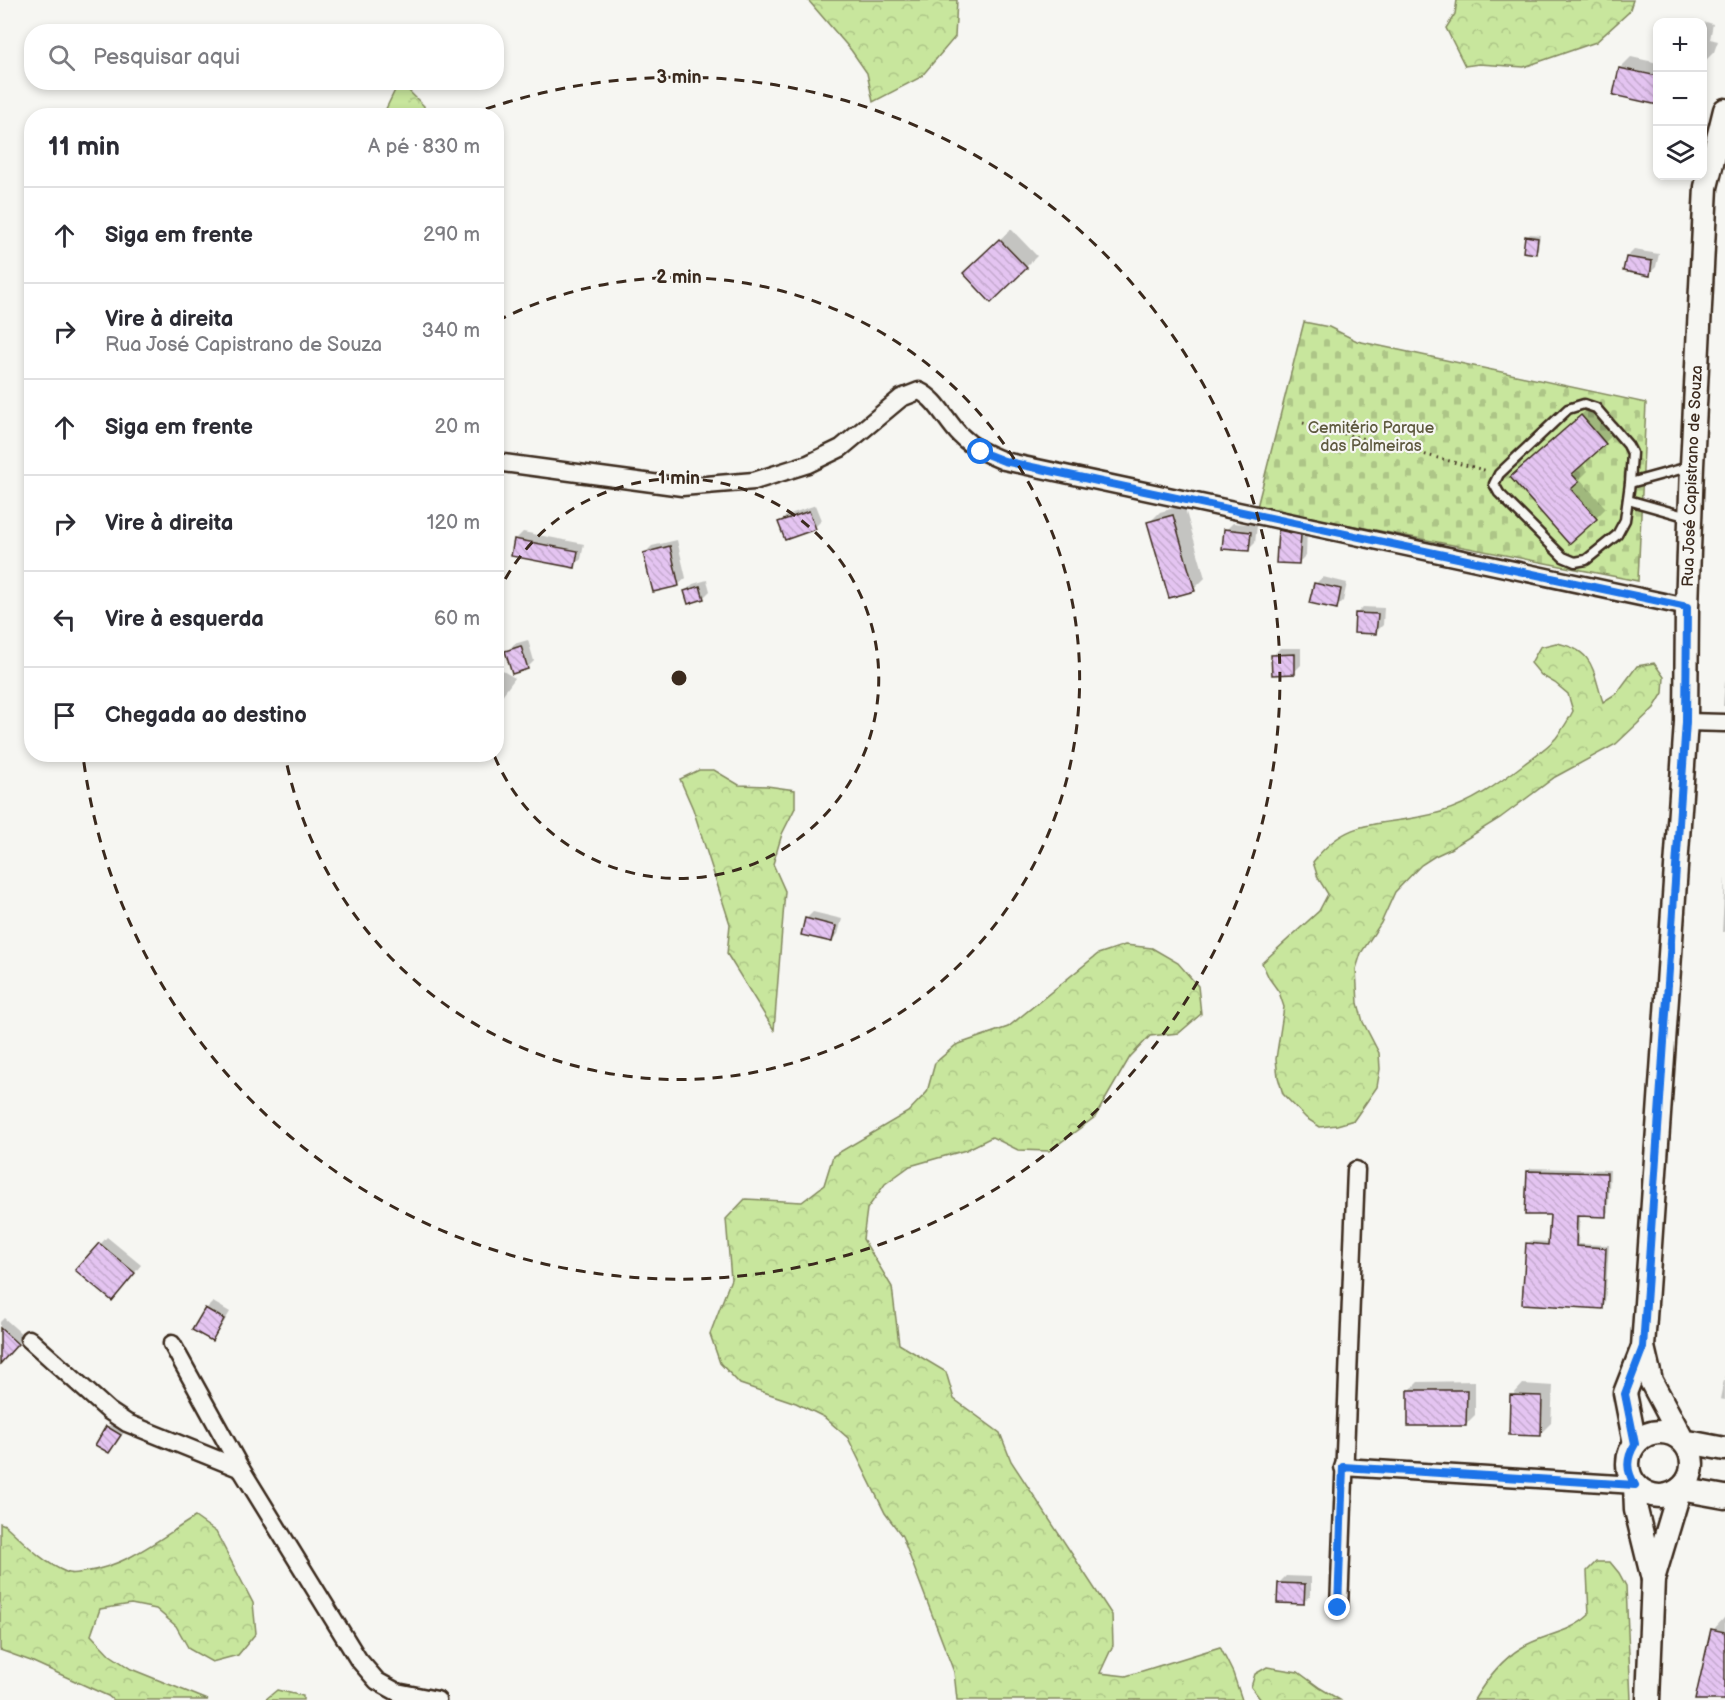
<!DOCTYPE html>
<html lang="pt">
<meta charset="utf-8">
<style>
body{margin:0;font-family:"Balsamiq Sans",sans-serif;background:#f2f2f3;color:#2b2b33}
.controls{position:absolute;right:18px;top:18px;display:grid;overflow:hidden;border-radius:12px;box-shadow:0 3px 9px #0003}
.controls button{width:54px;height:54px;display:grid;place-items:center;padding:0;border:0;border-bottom:2px solid #e1e1e2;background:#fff;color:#2b2b33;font:30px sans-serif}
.stop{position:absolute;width:18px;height:18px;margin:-14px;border:4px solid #1a73e8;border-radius:50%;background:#fff}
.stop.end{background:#1a73e8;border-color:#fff;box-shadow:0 2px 6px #0008}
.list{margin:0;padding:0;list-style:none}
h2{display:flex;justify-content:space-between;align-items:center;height:78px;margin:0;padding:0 24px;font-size:26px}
h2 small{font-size:20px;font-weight:400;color:#7c7c81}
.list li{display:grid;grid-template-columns:39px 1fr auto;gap:18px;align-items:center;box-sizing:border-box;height:96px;padding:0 24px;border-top:2px solid #e1e1e2}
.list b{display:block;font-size:22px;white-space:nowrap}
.list p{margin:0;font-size:20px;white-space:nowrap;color:#7c7c81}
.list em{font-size:20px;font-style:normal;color:#7c7c81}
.icon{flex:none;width:33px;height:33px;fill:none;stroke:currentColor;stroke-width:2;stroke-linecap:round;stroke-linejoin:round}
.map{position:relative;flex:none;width:1725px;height:1700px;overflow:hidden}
.search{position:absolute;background:#fff;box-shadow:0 3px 9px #0003;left:24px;top:24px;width:480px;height:66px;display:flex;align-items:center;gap:15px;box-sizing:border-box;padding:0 21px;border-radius:24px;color:#7c7c81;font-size:22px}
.panel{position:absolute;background:#fff;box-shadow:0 3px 9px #0003;left:24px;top:108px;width:480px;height:654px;border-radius:24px}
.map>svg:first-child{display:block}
</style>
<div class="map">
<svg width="1725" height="1700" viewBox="0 0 1725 1700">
<defs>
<pattern id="forest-crowns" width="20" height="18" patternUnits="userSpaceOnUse" patternTransform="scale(1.5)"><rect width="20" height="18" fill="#c8e69d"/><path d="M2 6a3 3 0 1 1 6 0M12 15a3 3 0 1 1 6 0" fill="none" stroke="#adc587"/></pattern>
<pattern id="cemetery-stones" width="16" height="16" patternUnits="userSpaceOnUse" patternTransform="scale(1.5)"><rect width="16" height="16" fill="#c8e69d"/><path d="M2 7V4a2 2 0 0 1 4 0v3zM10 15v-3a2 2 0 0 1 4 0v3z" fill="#adc587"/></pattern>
<pattern id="building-back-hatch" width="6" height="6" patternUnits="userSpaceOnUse" patternTransform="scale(1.5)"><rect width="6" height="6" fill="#e4c4f1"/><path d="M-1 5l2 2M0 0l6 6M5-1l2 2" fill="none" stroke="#c4a9ce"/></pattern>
</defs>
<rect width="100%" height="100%" fill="#f6f6f2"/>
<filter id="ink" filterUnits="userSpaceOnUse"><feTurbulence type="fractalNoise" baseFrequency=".0167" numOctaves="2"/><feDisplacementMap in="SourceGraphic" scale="12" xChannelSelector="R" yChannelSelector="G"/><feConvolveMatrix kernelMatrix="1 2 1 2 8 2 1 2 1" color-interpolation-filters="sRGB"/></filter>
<g filter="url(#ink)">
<g fill="url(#forest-crowns)" stroke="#82885e" stroke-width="1.5">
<polygon points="808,0 957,0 955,37 921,77 873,102 867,73 851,50"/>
<polygon points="1457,0 1633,0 1629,12 1596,42 1524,67 1479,64 1465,66 1446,28 1455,14"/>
<polygon points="399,82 401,83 424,106 424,115 383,115"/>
<path d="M1556 643C1595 650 1592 670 1603 702L1617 693 1637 666 1654 663 1664 677 1663 693 1654 708 1616 744 1555 777 1500 818 1450 849 1435 856 1421 865 1395 892 1381 923 1361 953 1356 969 1358 1003 1363 1022 1379 1053 1380 1069 1377 1087 1354 1120 1337 1125 1320 1127 1306 1118 1283 1094 1278 1077 1276 1059 1284 1007 1279 992 1269 978 1262 963 1319 911 1328 894 1318 878 1313 862C1351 812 1389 828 1441 812 1472 803 1498 784 1524 764 1534 756 1547 748 1556 738 1562 730 1568 721 1573 711L1568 694 1555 683 1541 675 1531 663 1540 647Z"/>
<polygon points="699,770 714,770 739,785 767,786 795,790 795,808 782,834 773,864 785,891 774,1030 727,954 730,924 693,809 680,779"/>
<polygon points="1125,945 1152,948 1178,963 1198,986 1201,1014 1179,1033 1150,1036 1130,1057 1095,1117 1049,1151 1018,1150 992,1137 966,1150 910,1166 885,1184 867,1209 863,1239 892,1287 899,1344 946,1372 954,1399 1000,1433 1011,1461 1112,1615 1113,1645 1100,1673 1126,1676 1220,1647 1233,1673 1242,1700 957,1700 954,1672 902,1536 885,1513 848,1438 824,1417 796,1403 740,1384 720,1363 710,1334 731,1279 726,1219 745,1199 802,1202 824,1185 833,1156 908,1112 927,1092 935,1063 956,1045 1008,1027 1098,954"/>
<path d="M195 1517 216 1532 253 1603 256 1633 238 1655 212 1662 189 1649 176 1626 156 1609 131 1604 100 1609 91 1635 110 1655 131 1669 208 1700H113L108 1696 31 1661 0 1650V1523L5 1525C24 1542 42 1562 66 1572 72 1575 78 1573 84 1572 127 1566 159 1539 195 1517Z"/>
<path d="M1596 1562H1610L1619 1573 1626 1586 1631 1700H1474C1486 1680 1501 1660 1521 1648 1543 1634 1569 1634 1589 1615L1587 1571Z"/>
<polygon points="1267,1667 1298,1672 1320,1688 1340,1700 1261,1700 1251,1687 1255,1674"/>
<polygon points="277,1690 303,1696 303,1700 265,1700"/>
</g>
<polygon fill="url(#cemetery-stones)" stroke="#82885e" stroke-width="1.5" points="1304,322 1329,327 1357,341 1646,403 1638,581 1257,507"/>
<g fill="#0003">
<polygon points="1706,22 1713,24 1710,39 1718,41 1714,52 1704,62 1702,71 1702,25"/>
<polygon points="1631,57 1658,63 1658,103 1620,68"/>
<polygon points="1011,229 1037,256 1026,267 976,262"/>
<polygon points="1530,234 1540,235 1538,249 1535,252 1527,237"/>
<polygon points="1634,250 1659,254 1656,267 1649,274 1627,257"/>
<polygon points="1591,406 1615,433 1582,464 1588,471 1580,479 1606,508 1596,518 1522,467"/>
<polygon points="816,505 822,520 815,527 780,522 787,515"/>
<polygon points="1184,505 1205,578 1194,589 1149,523 1160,512"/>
<polygon points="1233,523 1257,525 1255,543 1248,550 1226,530"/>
<polygon points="1287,524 1307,528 1306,555 1299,562 1280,531"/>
<polygon points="523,532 584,544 581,559 574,566 515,540"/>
<polygon points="677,540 686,578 678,585 645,553 652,546"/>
<polygon points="1323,577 1347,583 1343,601 1336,608 1315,584"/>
<polygon points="707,580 710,591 703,598 685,591 693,584"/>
<polygon points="1363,607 1384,608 1383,625 1376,632 1356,614"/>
<polygon points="528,640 534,661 527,668 507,652 514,644"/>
<polygon points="1280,648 1301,648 1301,665 1294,672 1273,656"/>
<polygon points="496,667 515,678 498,701 496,700"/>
<polygon points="1725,679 1725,706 1723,706"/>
<polygon points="1725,877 1725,932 1722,932"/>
<polygon points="813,912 842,919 838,934 831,941 806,919"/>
<polygon points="1531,1168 1610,1170 1608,1212 1605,1215 1580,1215 1578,1244 1609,1245 1605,1304 1602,1307 1527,1244 1531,1241 1550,1242 1551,1214 1528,1171"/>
<polygon points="107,1237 141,1265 119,1292 77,1270"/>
<polygon points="213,1302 230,1312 218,1332 211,1339 206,1309"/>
<polygon points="4,1318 24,1336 0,1362 0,1322"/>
<polygon points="1725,1375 1725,1400 1720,1399"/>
<polygon points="1475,1381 1475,1415 1466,1424 1409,1391 1418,1382"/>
<polygon points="1523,1384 1553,1386 1551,1423 1540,1434 1512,1396"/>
<polygon points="115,1420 127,1428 116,1444 109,1452 108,1427"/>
<polygon points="1286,1576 1311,1577 1311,1595 1303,1602 1279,1583"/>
<polygon points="1725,1617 1725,1700 1697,1700 1713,1630"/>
</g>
<g fill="url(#building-back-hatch)" stroke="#3b2a1e" stroke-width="1.5">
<polygon points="1619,68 1658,76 1658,105 1613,95"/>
<polygon points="1525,236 1538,238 1536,254 1523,252"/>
<polygon points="999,239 1027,268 991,303 963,273"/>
<polygon points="1626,257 1652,261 1650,276 1623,271"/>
<polygon points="1581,415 1606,444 1572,474 1579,482 1571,489 1597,519 1569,544 1510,477"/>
<polygon points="809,511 816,529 785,540 778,522"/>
<polygon points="1173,515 1195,591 1169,598 1147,522"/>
<polygon points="1224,529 1251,532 1249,551 1222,549"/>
<polygon points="1278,530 1301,535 1299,564 1276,563"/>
<polygon points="514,539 578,551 575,568 511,556"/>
<polygon points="670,546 679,586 653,592 643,553"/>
<polygon points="1314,583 1341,589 1337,609 1309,603"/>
<polygon points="700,586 704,599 688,604 684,591"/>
<polygon points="1355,613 1378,614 1376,634 1354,633"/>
<polygon points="521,646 528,669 512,674 505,651"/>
<polygon points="1295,654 1295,674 1272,675 1271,655"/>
<polygon points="805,918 836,926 832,942 801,935"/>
<polygon points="1527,1171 1607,1173 1606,1217 1577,1216 1576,1246 1606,1248 1603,1309 1522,1304 1526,1243 1548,1245 1550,1215 1525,1215"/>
<polygon points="99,1243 135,1273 112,1301 75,1270"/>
<polygon points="205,1308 224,1319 212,1341 192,1330"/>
<polygon points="0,1328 18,1344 0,1364"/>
<polygon points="1408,1390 1467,1390 1466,1426 1408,1426"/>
<polygon points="1510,1395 1542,1396 1541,1436 1509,1435"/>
<polygon points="106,1426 121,1435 109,1453 95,1445"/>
<polygon points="1278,1583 1305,1584 1304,1604 1277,1603"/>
<polygon points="1711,1629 1725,1632 1725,1700 1695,1700"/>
</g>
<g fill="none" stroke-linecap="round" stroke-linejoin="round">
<g stroke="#3b2a1e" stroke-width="13">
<g id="lane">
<polygon points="1584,404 1596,408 1628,445 1632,453 1630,483 1625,520 1617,535 1586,560 1575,562 1563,557 1499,493 1494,484 1499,474 1568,409"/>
<polyline points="1630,483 1692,466"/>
<polyline points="1628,500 1688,517"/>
</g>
</g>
<g stroke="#3b2a1e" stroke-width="21">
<g id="street">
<path d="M496 462 682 487 754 481 808 464 841 448 901 398 919 391C937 399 946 421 960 435 973 448 987 454 1004 461L1687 607"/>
<polyline points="1686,722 1725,723"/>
<polyline points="29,1339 109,1411 127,1423 241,1469"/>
<polyline points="172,1344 241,1469 358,1659 377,1681 397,1692 437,1700"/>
<polyline points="1343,1467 1635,1485"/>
<polyline points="1339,1608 1356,1170"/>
</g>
</g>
<g stroke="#3b2a1e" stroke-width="27">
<g id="secondary">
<polyline points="1643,1347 1651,1381 1683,1441 1725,1449"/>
<circle cx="1660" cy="1464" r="32"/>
<path id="s1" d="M1635 1444 1625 1393 1643 1347 1686 722 1687 607 1692 466 1706 187 1725 110"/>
<polyline points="1635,1485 1636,1510 1653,1579"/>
<polyline points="1648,1700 1653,1579 1680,1489 1725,1497"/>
</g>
</g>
<polyline stroke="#3b2a1e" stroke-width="3" stroke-dasharray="1.5 4.5" stroke-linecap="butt" points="1303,423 1488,471"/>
<use href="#lane" stroke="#f6f6f2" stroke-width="8"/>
<use href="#street" stroke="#f6f6f2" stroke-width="16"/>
<use href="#secondary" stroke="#f6f6f2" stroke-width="22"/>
</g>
</g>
<g fill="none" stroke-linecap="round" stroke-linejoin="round" filter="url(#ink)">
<path stroke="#1a73e8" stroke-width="8" d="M981 452 1004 461 1687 607 1686 722 1643 1347 1625 1394 1635 1444C1626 1459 1626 1470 1635 1485L1343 1467 1338 1608"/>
</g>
<g fill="none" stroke="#3b2a1e" stroke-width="3" stroke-dasharray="10 8">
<path d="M497 595A200 200 0 1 1 494 755"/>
<path d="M497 321A401 401 0 1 1 285 755"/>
<path d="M469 115A601 601 0 1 1 83 756"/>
</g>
<g text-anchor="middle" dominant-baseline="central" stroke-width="4.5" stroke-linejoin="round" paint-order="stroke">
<g font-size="16" fill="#5e593e" stroke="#f6f6f2">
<text x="1371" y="428">Cemitério Parque<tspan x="1371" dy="18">das Palmeiras</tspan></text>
</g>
<g font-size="16" fill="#3b2a1e" stroke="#f6f6f2">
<text stroke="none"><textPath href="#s1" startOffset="974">Rua José Capistrano de Souza</textPath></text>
</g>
</g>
<circle cx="679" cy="678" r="9" fill="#3b2a1e" stroke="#f6f6f2" stroke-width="3"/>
<g font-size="18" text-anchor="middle" font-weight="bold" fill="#3b2a1e" stroke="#f6f6f2" stroke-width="4.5" stroke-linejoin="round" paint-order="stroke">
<text x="679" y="83">3 min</text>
<text x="679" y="283">2 min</text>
<text x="679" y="484">1 min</text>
</g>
</svg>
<div class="controls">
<button>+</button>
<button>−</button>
<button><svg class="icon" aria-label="layers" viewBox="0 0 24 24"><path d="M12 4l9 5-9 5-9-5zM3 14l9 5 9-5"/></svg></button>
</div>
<div class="stop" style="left:981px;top:452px"></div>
<div class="stop end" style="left:1338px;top:1608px"></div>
<div class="search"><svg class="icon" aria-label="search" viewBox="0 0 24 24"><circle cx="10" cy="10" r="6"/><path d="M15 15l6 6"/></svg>Pesquisar aqui</div>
<section class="panel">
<h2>11 min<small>A pé · 830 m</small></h2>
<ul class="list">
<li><svg class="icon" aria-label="ahead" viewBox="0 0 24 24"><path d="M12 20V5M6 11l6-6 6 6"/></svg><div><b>Siga em frente</b></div><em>290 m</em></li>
<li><svg class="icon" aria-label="right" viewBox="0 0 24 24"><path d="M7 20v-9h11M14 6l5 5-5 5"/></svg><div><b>Vire à direita</b><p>Rua José Capistrano de Souza</p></div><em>340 m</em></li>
<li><svg class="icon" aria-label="ahead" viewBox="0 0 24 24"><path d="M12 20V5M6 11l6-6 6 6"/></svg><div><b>Siga em frente</b></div><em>20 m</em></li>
<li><svg class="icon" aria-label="right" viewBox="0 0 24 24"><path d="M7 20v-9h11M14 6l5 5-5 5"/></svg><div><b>Vire à direita</b></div><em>120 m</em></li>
<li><svg class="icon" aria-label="left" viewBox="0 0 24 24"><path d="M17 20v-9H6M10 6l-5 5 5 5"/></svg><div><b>Vire à esquerda</b></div><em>60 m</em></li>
<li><svg class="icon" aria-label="arrive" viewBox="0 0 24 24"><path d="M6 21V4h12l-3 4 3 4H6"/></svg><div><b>Chegada ao destino</b></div></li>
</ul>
</section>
</div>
